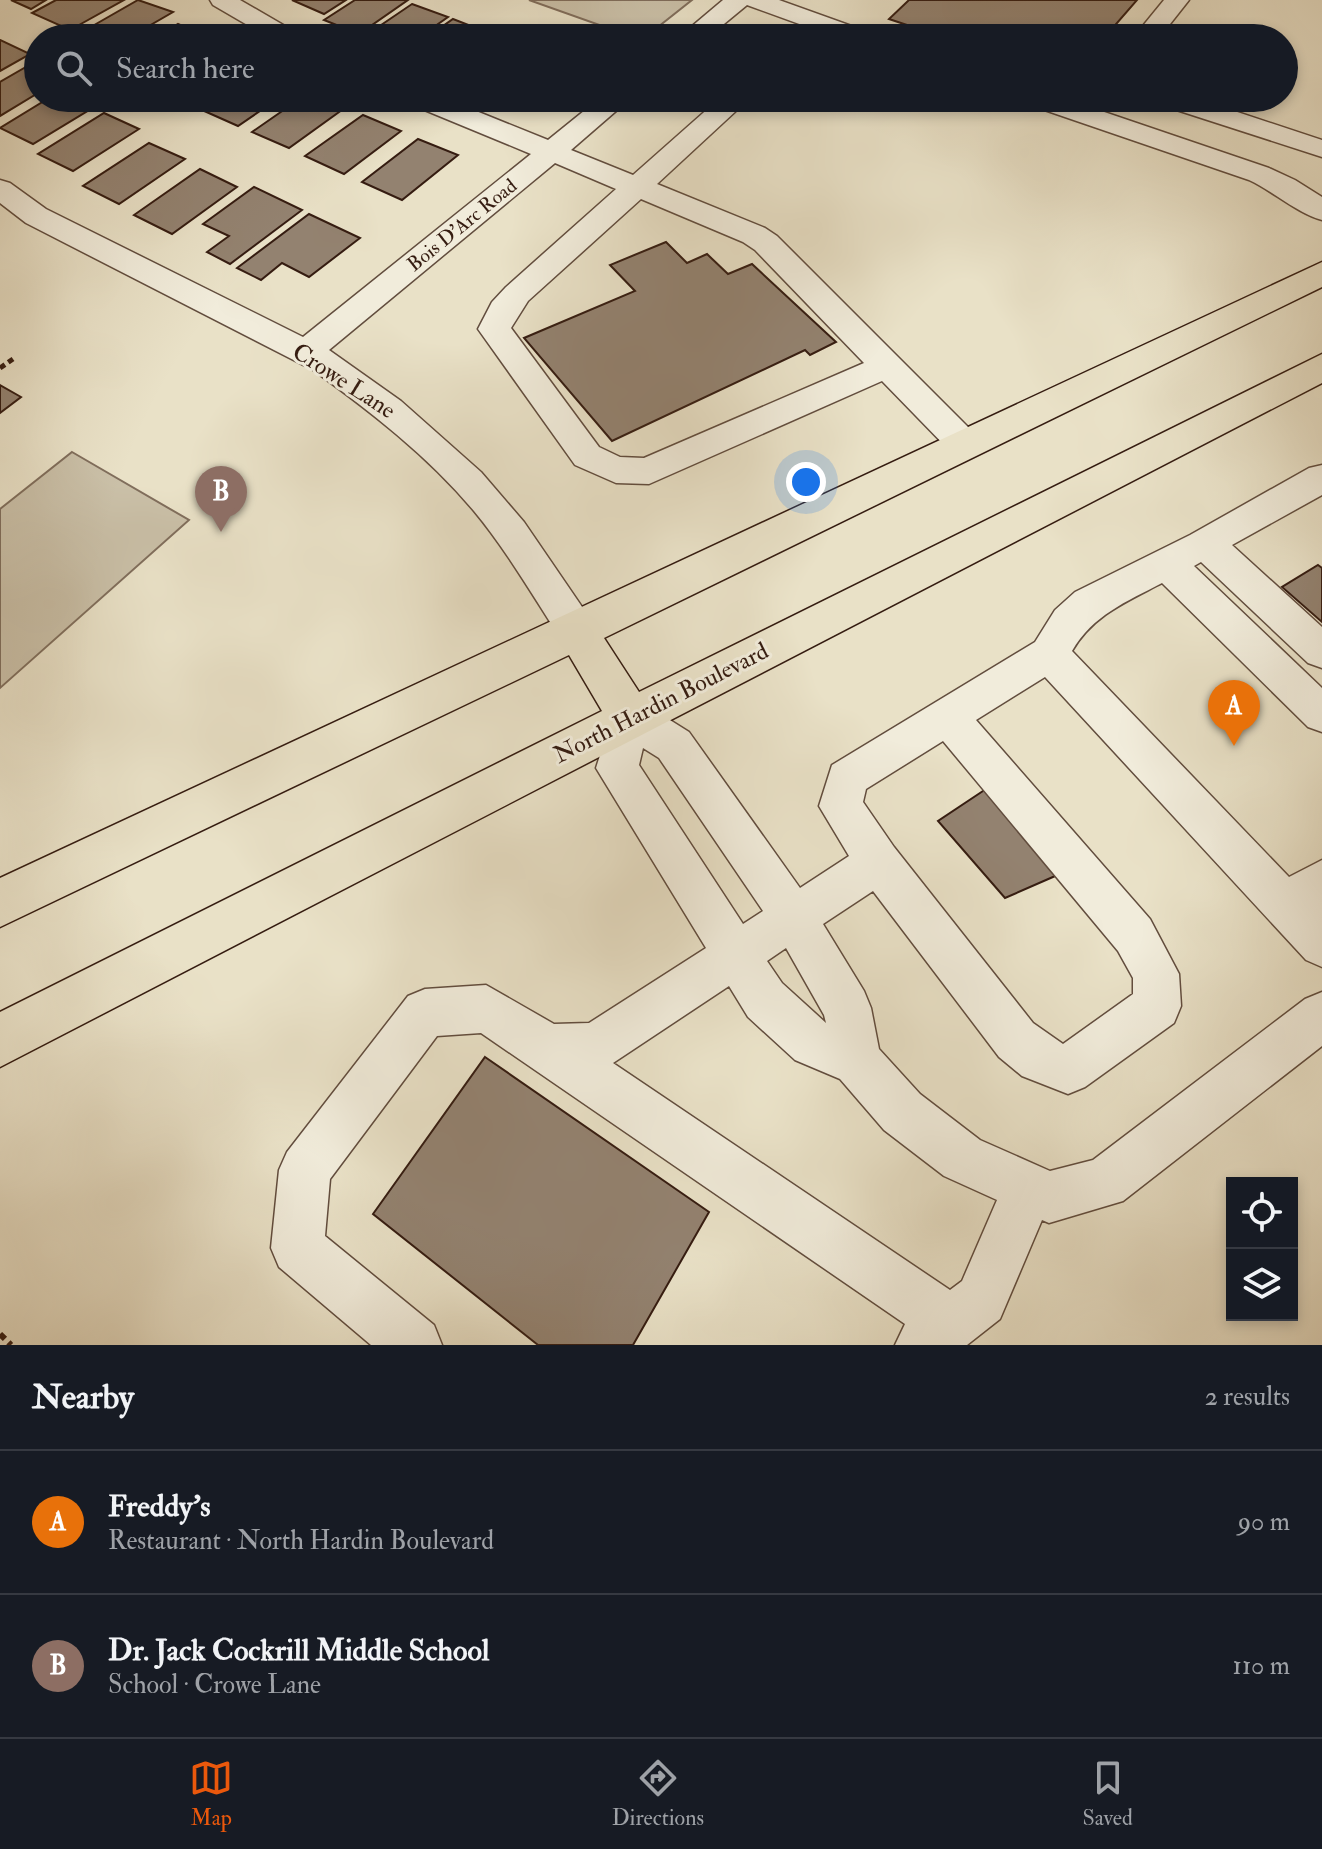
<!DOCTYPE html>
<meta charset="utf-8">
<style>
body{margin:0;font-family:"IM FELL Double Pica",serif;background:#20242c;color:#f1f3f6}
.controls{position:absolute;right:24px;bottom:24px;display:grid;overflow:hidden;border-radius:0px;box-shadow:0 4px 12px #0003}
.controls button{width:72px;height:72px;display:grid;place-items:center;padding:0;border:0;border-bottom:2px solid #363941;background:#171b24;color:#f1f3f6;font:40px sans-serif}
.you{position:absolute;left:806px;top:482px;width:28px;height:28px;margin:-20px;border:6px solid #fff;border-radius:50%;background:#1a73e8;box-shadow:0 0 0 12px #1a73e833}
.badge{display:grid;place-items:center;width:52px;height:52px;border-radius:50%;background:#ea580c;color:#fff;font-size:26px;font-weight:700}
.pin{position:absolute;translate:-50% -66px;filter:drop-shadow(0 2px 4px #0008)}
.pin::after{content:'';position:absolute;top:42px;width:28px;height:24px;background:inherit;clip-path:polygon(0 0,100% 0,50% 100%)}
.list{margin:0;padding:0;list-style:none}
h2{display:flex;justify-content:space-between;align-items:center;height:104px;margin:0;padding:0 32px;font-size:34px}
h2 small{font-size:26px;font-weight:400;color:#9ea1a6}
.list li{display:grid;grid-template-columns:52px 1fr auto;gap:24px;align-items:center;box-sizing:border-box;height:144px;padding:0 32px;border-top:2px solid #363941}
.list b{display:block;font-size:30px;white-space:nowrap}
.list p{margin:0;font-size:26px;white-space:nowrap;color:#9ea1a6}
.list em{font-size:26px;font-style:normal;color:#9ea1a6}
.icon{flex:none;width:44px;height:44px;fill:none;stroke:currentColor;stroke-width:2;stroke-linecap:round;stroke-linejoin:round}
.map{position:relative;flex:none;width:1322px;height:1345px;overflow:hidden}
.search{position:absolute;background:#171b24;box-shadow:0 4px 12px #0003;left:24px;right:24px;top:24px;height:88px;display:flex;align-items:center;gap:20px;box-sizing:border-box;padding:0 28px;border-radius:44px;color:#9ea1a6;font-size:30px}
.sheet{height:392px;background:#171b24}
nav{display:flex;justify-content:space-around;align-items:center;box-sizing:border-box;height:112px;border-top:2px solid #363941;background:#171b24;font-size:22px;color:#9ea1a6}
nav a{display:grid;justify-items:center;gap:4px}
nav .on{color:#ea580c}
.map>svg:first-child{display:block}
</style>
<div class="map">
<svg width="1322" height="1345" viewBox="0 0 1322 1345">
<rect width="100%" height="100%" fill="#e9e1c7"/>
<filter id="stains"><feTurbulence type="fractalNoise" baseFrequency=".0025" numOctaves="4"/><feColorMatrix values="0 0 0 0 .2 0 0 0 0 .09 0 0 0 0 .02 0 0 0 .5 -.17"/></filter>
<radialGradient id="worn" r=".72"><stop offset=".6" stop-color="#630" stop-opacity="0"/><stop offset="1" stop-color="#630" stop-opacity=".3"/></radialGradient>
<g fill="#cac0a8" stroke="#806e5c" stroke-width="2">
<polygon points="529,0 692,0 644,38 636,38"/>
<polygon points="72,452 189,520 0,688 0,509"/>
</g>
<g fill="#938270" stroke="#351c11" stroke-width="2">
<polygon points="11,0 46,0 31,9"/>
<polygon points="56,0 124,0 70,30 32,13"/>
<polygon points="138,0 173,12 128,38 96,38 82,32"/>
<polygon points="292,0 346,0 324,14"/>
<polygon points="355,0 408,0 359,34 324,20"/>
<polygon points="909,0 1137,0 1104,38 946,38 889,19"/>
<polygon points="412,4 448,17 418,38 362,38"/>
<polygon points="453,19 489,33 482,38 426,38"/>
<polygon points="178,24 211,38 156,38"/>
<polygon points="0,40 30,54 0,71"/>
<polygon points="31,64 38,67 38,93 0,116 0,82"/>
<polygon points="49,98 87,98 99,104 33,144 0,128"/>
<polygon points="220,98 279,98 238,126 202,110"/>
<polygon points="301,98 324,98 346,107 289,148 252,132"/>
<polygon points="104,113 139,129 73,171 38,154"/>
<polygon points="363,115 401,131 344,174 305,156"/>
<polygon points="418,139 458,155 402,200 362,182"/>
<polygon points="149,143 185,159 119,204 83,186"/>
<polygon points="200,169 237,187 172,234 134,215"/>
<polygon points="254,187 302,210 230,264 207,252 229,236 203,224"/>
<polygon points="309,214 360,238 309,277 282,263 261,280 237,268"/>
<polygon points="666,242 687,263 707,254 728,274 752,264 836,342 810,355 805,350 612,441 524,338 635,291 610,265"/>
<polygon points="0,385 21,397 0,413"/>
<polygon points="1318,565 1322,568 1322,622 1282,587"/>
<polygon points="989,787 1062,873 1005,898 938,821"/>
<polygon points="485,1057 709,1212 633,1345 538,1345 373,1214"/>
</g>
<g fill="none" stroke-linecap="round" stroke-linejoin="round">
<g stroke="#624d3e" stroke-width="3">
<g id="minor">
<polygon points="210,0 240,0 297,33 301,38 270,38 213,5"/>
<polygon points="723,0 779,0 871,33 875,38 838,38 747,5 707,38 678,38"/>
<polygon points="1164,0 1189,0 1159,38 1133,38"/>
<path d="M406 98H444L548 140 600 98H631L571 150 633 175 720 98H750L657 184 765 228 777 236 976 435 981 444 976 453 964 457 952 453 882 381 649 484 616 483 575 465 478 329 492 302 506 287 616 189 555 163 329 350 401 401 481 472 524 522 591 620 597 631 591 642 577 647 563 642C534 598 508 552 474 511 428 456 371 412 313 370L26 223 0 203V180L10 183 46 209 303 337 531 154 410 104ZM641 199 743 242 755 250 864 363 644 458 620 457 599 447 511 328 528 301Z"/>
<path d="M1023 98H1063L1269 168 1295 180 1322 197V220C1298 214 1273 191 1249 180L1027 104Z"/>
<polygon points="1154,98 1195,98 1322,140 1322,157 1158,104"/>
<path d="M1322 465V495L1232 545 1322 627V668L1308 663 1201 562 1194 566 1322 688V732L1308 727 1162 583C1126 602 1093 615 1072 651L1289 877 1322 860V967L1306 960 1045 677 976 720 1150 919 1179 974 1181 1006 1174 1023 1085 1087 1068 1094 1022 1076 999 1057 873 891 823 924 864 991 871 1008 879 1049 920 1094 980 1140 1050 1171 1093 1160 1305 999 1322 992V1046L1123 1201 1049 1223 1042 1220 1000 1319 967 1345H895L905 1324 481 1033 437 1036 330 1179 325 1236 434 1325 442 1345H371L279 1267 271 1248 279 1170 287 1152 408 996 425 989 486 985 554 1024 589 1023 706 948 596 768 616 705 631 700 646 705 689 732 800 888 849 856 819 806 832 765 1035 642 1055 610 1075 592 1190 535 1309 468ZM943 741 1118 951 1133 978V994L1063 1044 1033 1023 894 847 863 802 866 789ZM643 748 659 758 763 911 743 924 639 765ZM786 948 824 1015 826 1023 782 983 767 961ZM729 986 748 1017 795 1060 840 1079 884 1130 944 1176 997 1200 962 1281 950 1290 613 1063Z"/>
</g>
</g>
<g stroke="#351c11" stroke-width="3">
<polygon id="major" points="1322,262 1322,287 604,638 639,692 1322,354 1322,383 0,1067 0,1012 602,711 569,655 0,927 0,878"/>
</g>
<polyline stroke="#351c11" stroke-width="5" stroke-dasharray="6 4" stroke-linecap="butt" points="0,368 13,359"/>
<polyline stroke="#351c11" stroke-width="6" stroke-dasharray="7 5" stroke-linecap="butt" points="0,1334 11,1345"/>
<use href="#minor" fill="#f1ecdb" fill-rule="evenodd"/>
<use href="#major" fill="#e9e1c7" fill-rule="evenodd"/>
</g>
<g text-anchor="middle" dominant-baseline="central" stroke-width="6" stroke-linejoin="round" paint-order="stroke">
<g font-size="20" fill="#351c11" stroke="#f1ecdb">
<text transform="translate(462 225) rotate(-39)">Bois D'Arc Road</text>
</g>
<g font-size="24" fill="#351c11" stroke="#f1ecdb">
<text transform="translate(344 381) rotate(33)">Crowe Lane</text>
<text transform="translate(661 703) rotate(-27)">North Hardin Boulevard</text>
</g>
</g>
<rect width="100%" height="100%" filter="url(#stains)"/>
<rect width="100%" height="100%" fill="url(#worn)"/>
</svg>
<div class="controls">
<button><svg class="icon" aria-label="locate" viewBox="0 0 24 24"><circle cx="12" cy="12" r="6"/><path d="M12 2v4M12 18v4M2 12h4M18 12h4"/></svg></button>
<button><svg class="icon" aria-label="layers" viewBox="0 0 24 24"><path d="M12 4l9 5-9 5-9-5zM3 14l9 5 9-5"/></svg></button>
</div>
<div class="you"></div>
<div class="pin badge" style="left:1234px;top:746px;background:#e8710a">A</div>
<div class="pin badge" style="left:221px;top:532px;background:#8d6e63">B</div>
<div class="search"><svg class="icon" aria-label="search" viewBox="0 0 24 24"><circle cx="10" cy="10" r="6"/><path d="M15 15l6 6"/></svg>Search here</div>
</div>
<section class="sheet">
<h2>Nearby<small>2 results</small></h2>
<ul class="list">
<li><span class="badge" style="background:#e8710a">A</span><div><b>Freddy's</b><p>Restaurant · North Hardin Boulevard</p></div><em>90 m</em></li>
<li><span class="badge" style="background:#8d6e63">B</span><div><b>Dr. Jack Cockrill Middle School</b><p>School · Crowe Lane</p></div><em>110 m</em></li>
</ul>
</section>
<nav>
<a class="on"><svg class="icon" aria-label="map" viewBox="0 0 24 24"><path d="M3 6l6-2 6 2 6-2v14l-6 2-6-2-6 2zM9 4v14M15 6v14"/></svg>Map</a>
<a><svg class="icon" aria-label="directions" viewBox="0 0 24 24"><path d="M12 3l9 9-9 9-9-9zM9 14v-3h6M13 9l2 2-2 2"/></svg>Directions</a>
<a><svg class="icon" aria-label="saved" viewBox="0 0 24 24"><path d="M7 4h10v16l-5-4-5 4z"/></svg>Saved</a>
</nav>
